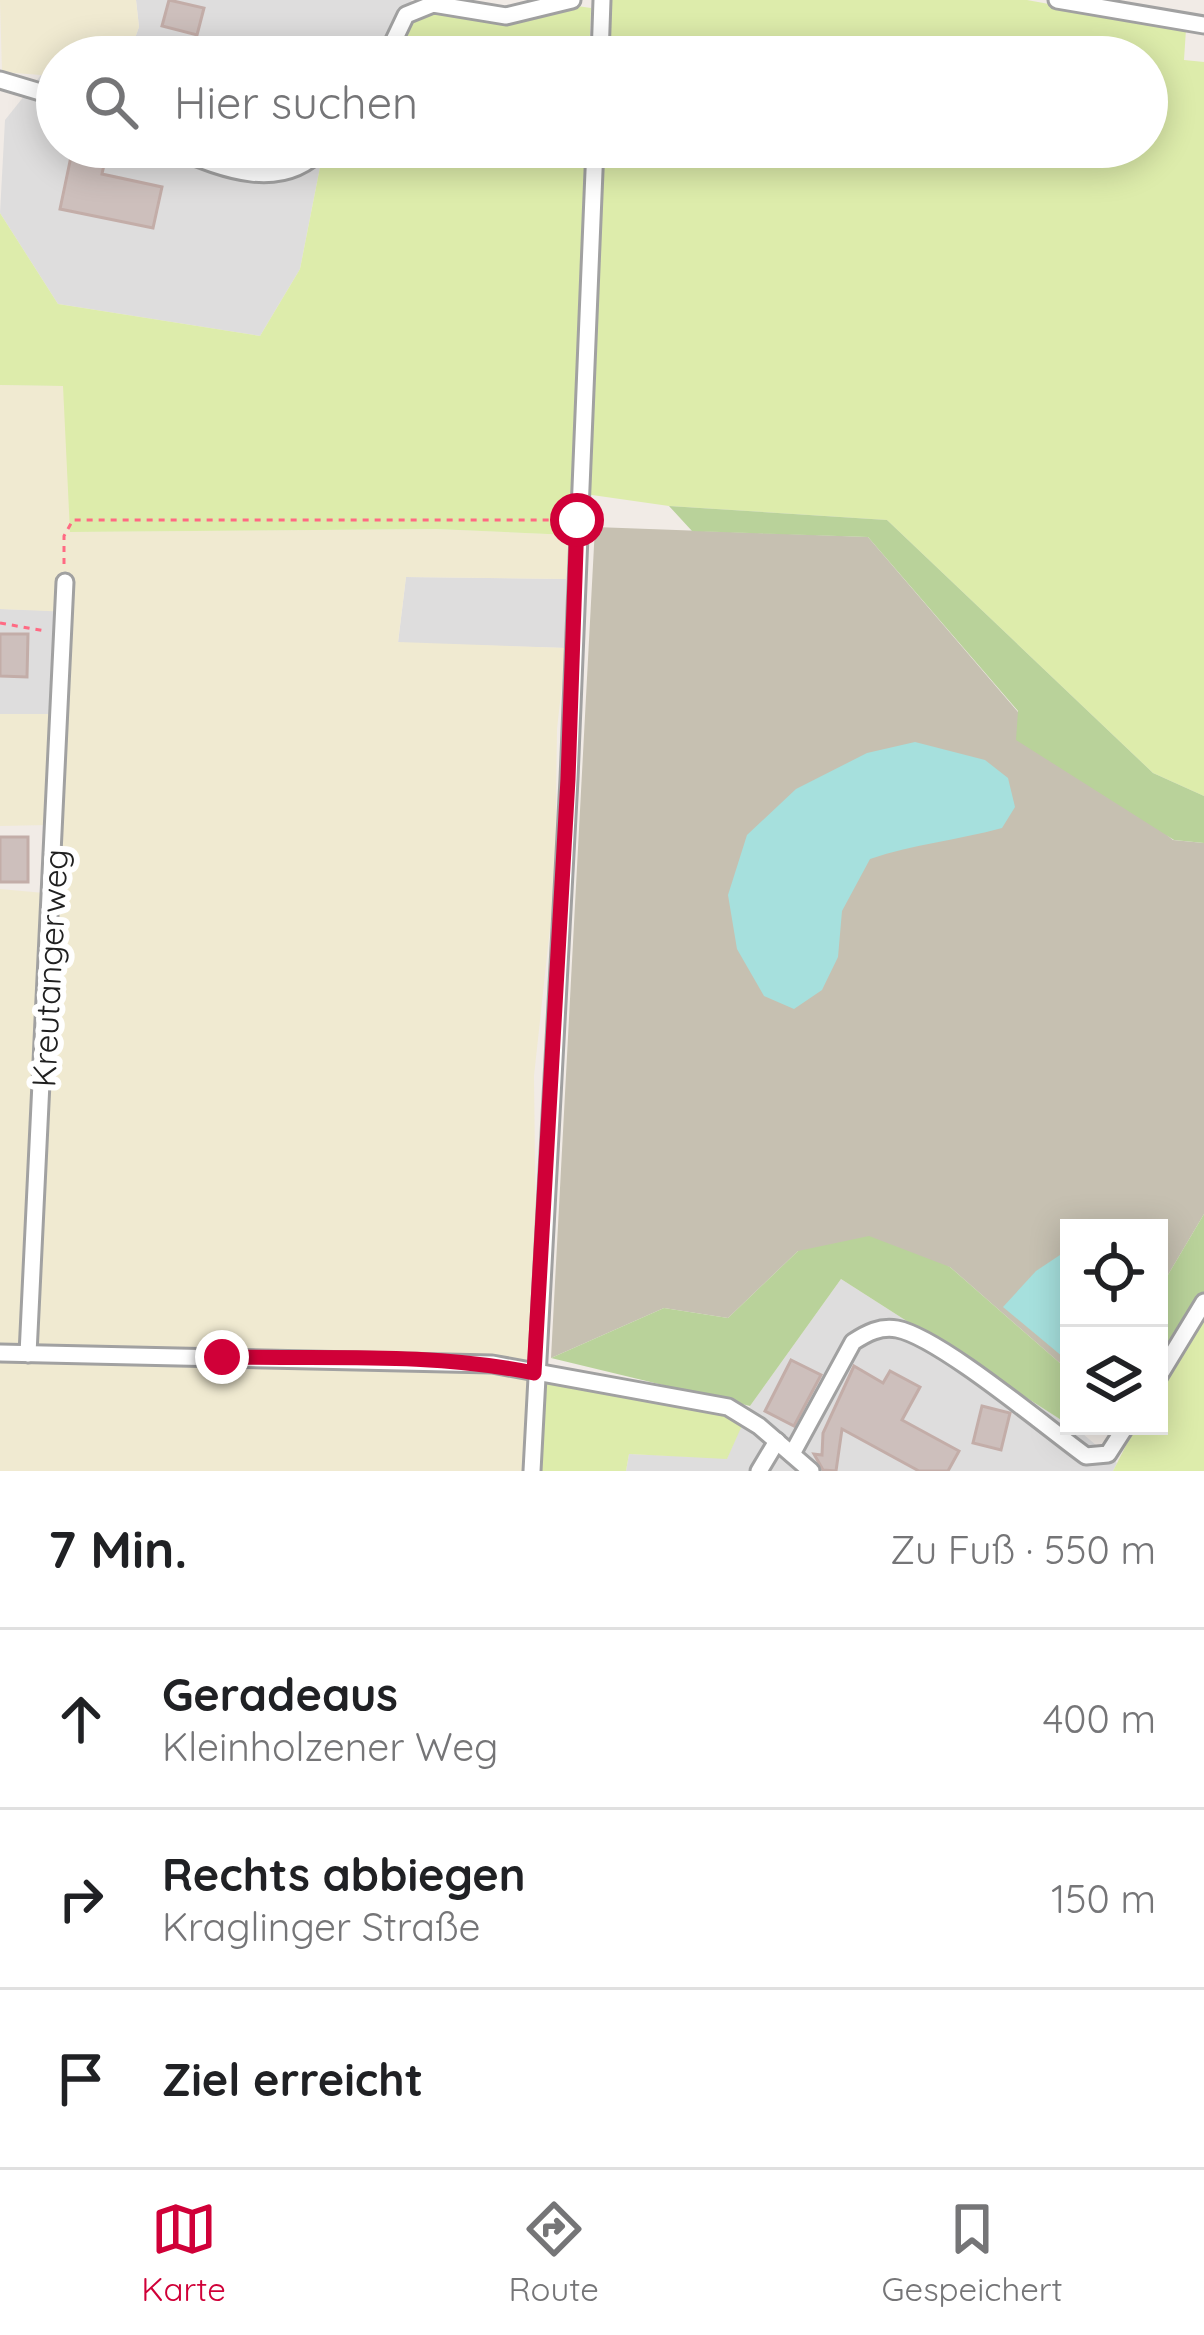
<!DOCTYPE html>
<html lang="de">
<meta charset="utf-8">
<style>
body{margin:0;font-family:Quicksand,sans-serif;background:#f6f6f6;color:#202124}
.controls{position:absolute;right:36px;bottom:36px;display:grid;overflow:hidden;border-radius:0px;box-shadow:0 6px 30px #0003}
.controls button{width:108px;height:108px;display:grid;place-items:center;padding:0;border:0;border-bottom:3px solid #e0e0e0;background:#fff;color:#202124;font:60px sans-serif}
.stop{position:absolute;width:36px;height:36px;margin:-27px;border:9px solid #d00038;border-radius:50%;background:#fff}
.stop.end{background:#d00038;border-color:#fff;box-shadow:0 3px 12px #0008}
.list{margin:0;padding:0;list-style:none}
h2{display:flex;justify-content:space-between;align-items:center;height:156px;margin:0;padding:0 48px;font-size:51px}
h2 small{font-size:39px;font-weight:400;color:#757577}
.list li{display:grid;grid-template-columns:78px 1fr auto;gap:36px;align-items:center;box-sizing:border-box;height:180px;padding:0 48px;border-top:3px solid #e0e0e0}
.list b{display:block;font-size:45px;white-space:nowrap}
.list p{margin:0;font-size:39px;white-space:nowrap;color:#757577}
.list em{font-size:39px;font-style:normal;color:#757577}
.icon{flex:none;width:66px;height:66px;fill:none;stroke:currentColor;stroke-width:2;stroke-linecap:round;stroke-linejoin:round}
.map{position:relative;flex:none;width:1204px;height:1471px;overflow:hidden}
.search{position:absolute;background:#fff;box-shadow:0 6px 30px #0003;left:36px;right:36px;top:36px;height:132px;display:flex;align-items:center;gap:30px;box-sizing:border-box;padding:0 42px;border-radius:66px;color:#757577;font-size:45px}
.sheet{height:696px;background:#fff}
nav{display:flex;justify-content:space-around;align-items:center;box-sizing:border-box;height:168px;border-top:3px solid #e0e0e0;background:#fff;font-size:33px;color:#757577}
nav a{display:grid;justify-items:center;gap:6px}
nav .on{color:#d00038}
.map>svg:first-child{display:block}
</style>
<div class="map">
<svg width="1204" height="1471" viewBox="0 0 1204 1471">
<rect width="100%" height="100%" fill="#f1ebe6"/>
<g fill="#dedddd">
<polygon points="136,0 411,0 419,12 389,57 128,57 139,27"/>
<polygon points="41,75 57,82 57,147 332,147 321,162 300,269 260,336 58,304 0,213 5,120"/>
<polygon points="406,577 566,579 566,648 398,643"/>
<polygon points="0,609 71,611 51,715 0,714"/>
<polygon points="841,1279 1083,1434 1117,1463 1113,1471 626,1471 629,1454 727,1458 750,1406"/>
</g>
<polygon fill="#c6c0b1" points="595,527 868,537 1018,712 1173,840 1204,843 1204,1214 1159,1290 1159,1228 1069,1228 1069,1371 950,1267 798,1251 728,1318 664,1308 551,1358"/>
<g fill="#f0ead1">
<polygon points="0,0 136,0 139,27 128,57 57,57 57,82 41,75 2,72"/>
<polygon points="0,385 64,386 71,532 436,529 570,535 566,579 406,577 398,642 566,648 557,729 555,882 534,1076 536,1249 526,1471 0,1471 0,889 44,893 49,825 0,826 0,714 51,714 71,612 0,609"/>
</g>
<g fill="#ddecab">
<polygon points="612,0 1027,0 1186,29 1184,60 1204,62 1204,796 1153,773 887,520 669,506 585,494 601,147 1147,147 1147,57 606,57"/>
<polygon points="577,6 591,8 589,57 389,57 407,20 419,12 493,22 532,18"/>
<polygon points="332,147 585,147 570,535 436,529 70,532 63,386 0,385 0,213 58,304 260,336 300,269 321,162"/>
<polygon points="1204,1295 1204,1471 1113,1471 1136,1426 1159,1426 1159,1382"/>
<path d="M550 1383C612 1391 688 1389 744 1421L727 1459 629 1454 626 1471H534L542 1385Z"/>
</g>
<g fill="#b9d29a">
<polygon points="669,506 887,520 1153,773 1204,796 1204,843 1174,840 1016,740 1018,711 868,537 692,531"/>
<polygon points="1204,1214 1204,1295 1159,1382 1159,1290"/>
<polygon points="869,1236 950,1267 1069,1371 1069,1425 841,1279 750,1406 551,1358 664,1308 728,1318 798,1251"/>
</g>
<g fill="#a6e0dd">
<path d="M915 742 985 760 1008 778 1015 807 1002 828C958 840 914 844 870 859L842 911 838 957 822 990 794 1009 764 996 737 949 728 895 747 835 796 789 867 753Z"/>
<polygon points="1069,1249 1069,1362 1003,1307 1036,1271"/>
</g>
<g fill="#cdbfbc" stroke="#c3ada8" stroke-width="3">
<polygon points="169,0 204,8 197,35 162,26"/>
<polygon points="73,147 104,147 107,151 102,174 162,187 153,228 60,209"/>
<polygon points="0,634 28,634 27,677 0,676"/>
<rect x="0" y="837" width="28" height="45"/>
<polygon points="791,1360 821,1375 794,1426 765,1411"/>
<polygon points="854,1366 883,1383 890,1371 920,1387 902,1420 959,1451 948,1471 919,1471 842,1429 836,1471 823,1470 814,1454 822,1455 823,1433"/>
<polygon points="982,1406 1010,1413 1001,1450 973,1443"/>
</g>
<g fill="none" stroke-linecap="round" stroke-linejoin="round">
<g stroke="#a1a1a1" stroke-width="21">
<g id="minor">
<polyline points="1057,0 1204,25"/>
<polyline points="386,57 406,15 433,4 506,16 572,0"/>
<polyline points="600,57 602,0"/>
<polyline points="0,80 57,97"/>
<path d="M170 147C221 168 281 195 324 147"/>
<polyline points="0,1353 492,1364 728,1407 759,1426 811,1471"/>
<polyline points="28,1354 65,582"/>
<polyline points="1159,1376 1204,1302"/>
<path d="M792 1454 853 1342C867 1333 880 1326 897 1329 939 1337 1046 1427 1086 1456L1108 1454 1126 1426"/>
<polyline points="532,1471 569,779 595,147"/>
<polyline points="759,1471 777,1441"/>
</g>
</g>
<g stroke="#ff6a83" stroke-width="3" stroke-dasharray="6 6" stroke-linecap="butt">
<polyline points="64,564 64,536 73,520 563,520"/>
<polyline points="0,623 45,631"/>
</g>
<use href="#minor" stroke="#fff" stroke-width="15"/>
</g>
<g fill="none" stroke-linecap="round" stroke-linejoin="round">
<path stroke="#d00038" stroke-width="15" d="M222 1357C325 1359 432 1352 534 1373L568 779 577 520"/>
</g>
<g text-anchor="middle" dominant-baseline="central" stroke-width="12" stroke-linejoin="round" paint-order="stroke">
<g font-size="33" fill="#202020" stroke="#fff">
<text transform="translate(49 968) rotate(-87)">Kreutangerweg</text>
</g>
</g>
</svg>
<div class="controls">
<button><svg class="icon" aria-label="locate" viewBox="0 0 24 24"><circle cx="12" cy="12" r="6"/><path d="M12 2v4M12 18v4M2 12h4M18 12h4"/></svg></button>
<button><svg class="icon" aria-label="layers" viewBox="0 0 24 24"><path d="M12 4l9 5-9 5-9-5zM3 14l9 5 9-5"/></svg></button>
</div>
<div class="stop" style="left:577px;top:520px"></div>
<div class="stop end" style="left:222px;top:1357px"></div>
<div class="search"><svg class="icon" aria-label="search" viewBox="0 0 24 24"><circle cx="10" cy="10" r="6"/><path d="M15 15l6 6"/></svg>Hier suchen</div>
</div>
<section class="sheet">
<h2>7 Min.<small>Zu Fuß · 550 m</small></h2>
<ul class="list">
<li><svg class="icon" aria-label="ahead" viewBox="0 0 24 24"><path d="M12 20V5M6 11l6-6 6 6"/></svg><div><b>Geradeaus</b><p>Kleinholzener Weg</p></div><em>400 m</em></li>
<li><svg class="icon" aria-label="right" viewBox="0 0 24 24"><path d="M7 20v-9h11M14 6l5 5-5 5"/></svg><div><b>Rechts abbiegen</b><p>Kraglinger Straße</p></div><em>150 m</em></li>
<li><svg class="icon" aria-label="arrive" viewBox="0 0 24 24"><path d="M6 21V4h12l-3 4 3 4H6"/></svg><div><b>Ziel erreicht</b></div></li>
</ul>
</section>
<nav>
<a class="on"><svg class="icon" aria-label="map" viewBox="0 0 24 24"><path d="M3 6l6-2 6 2 6-2v14l-6 2-6-2-6 2zM9 4v14M15 6v14"/></svg>Karte</a>
<a><svg class="icon" aria-label="directions" viewBox="0 0 24 24"><path d="M12 3l9 9-9 9-9-9zM9 14v-3h6M13 9l2 2-2 2"/></svg>Route</a>
<a><svg class="icon" aria-label="saved" viewBox="0 0 24 24"><path d="M7 4h10v16l-5-4-5 4z"/></svg>Gespeichert</a>
</nav>
